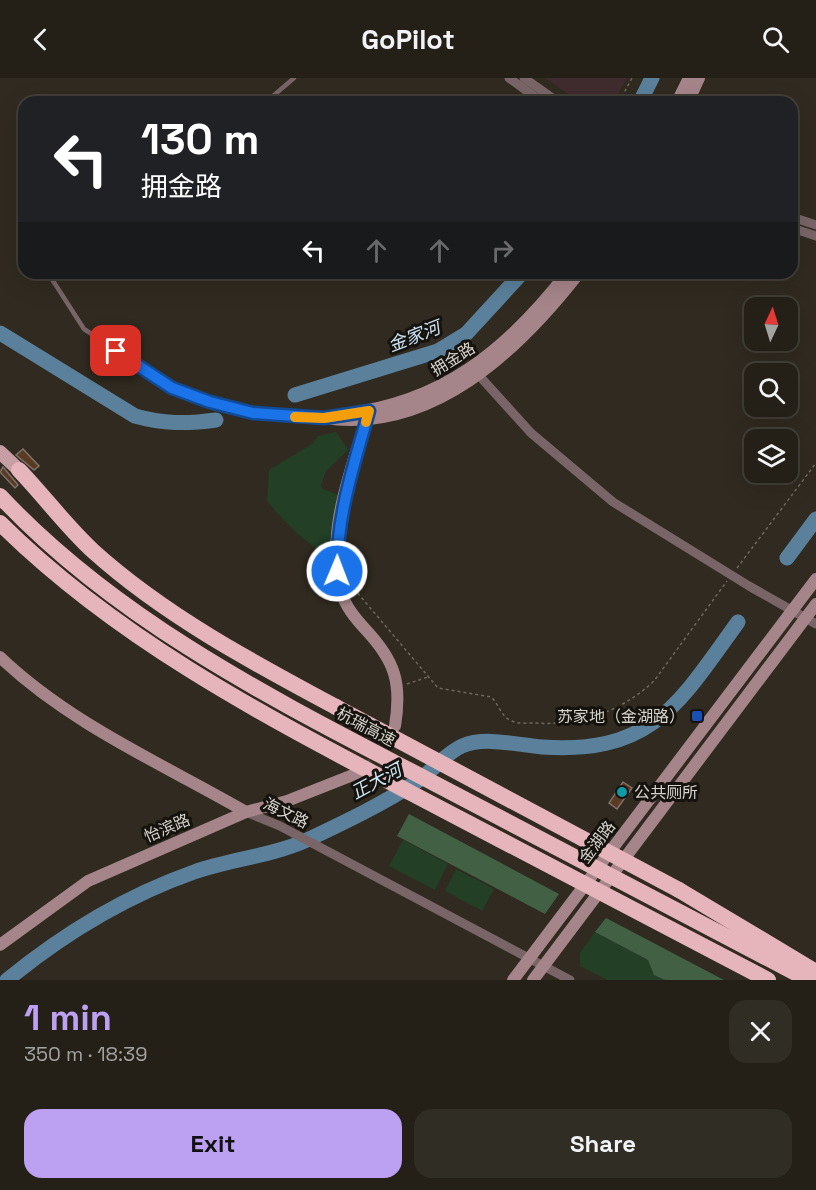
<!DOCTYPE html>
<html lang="en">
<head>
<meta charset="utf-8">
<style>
  :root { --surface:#242018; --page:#302d25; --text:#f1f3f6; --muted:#a3a3a2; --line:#413e37; --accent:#bca0f2 }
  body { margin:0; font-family:"Space Grotesk","Noto Sans SC",sans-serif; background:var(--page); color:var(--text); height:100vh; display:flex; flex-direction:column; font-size:22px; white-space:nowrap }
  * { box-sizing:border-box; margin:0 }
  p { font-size:20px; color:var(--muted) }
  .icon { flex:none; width:33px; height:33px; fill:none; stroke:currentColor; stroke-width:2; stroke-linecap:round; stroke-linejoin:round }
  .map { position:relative; height:902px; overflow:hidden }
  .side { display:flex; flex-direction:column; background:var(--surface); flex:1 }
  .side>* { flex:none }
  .guide { position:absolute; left:18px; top:18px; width:780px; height:183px; border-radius:18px; box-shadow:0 6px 24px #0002,0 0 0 2px var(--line); background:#202124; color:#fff; overflow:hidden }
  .needle { width:39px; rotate:4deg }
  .controls { position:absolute; left:744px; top:219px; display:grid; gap:12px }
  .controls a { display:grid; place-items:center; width:54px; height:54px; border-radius:12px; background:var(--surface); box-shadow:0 6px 24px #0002,0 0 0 2px var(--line); font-size:30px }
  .pin { position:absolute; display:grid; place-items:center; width:51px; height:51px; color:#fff; margin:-26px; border-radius:12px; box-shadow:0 3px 9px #0006 }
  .me { position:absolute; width:66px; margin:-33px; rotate:1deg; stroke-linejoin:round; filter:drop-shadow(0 0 4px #0008) }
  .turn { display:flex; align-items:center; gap:21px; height:126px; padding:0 24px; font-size:27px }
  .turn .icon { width:78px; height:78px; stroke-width:2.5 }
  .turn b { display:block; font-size:42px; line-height:51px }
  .lanes { display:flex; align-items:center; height:57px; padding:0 24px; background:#0003; justify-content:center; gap:30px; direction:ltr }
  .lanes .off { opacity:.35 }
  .round { display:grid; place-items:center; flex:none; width:63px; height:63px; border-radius:18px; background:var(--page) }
  .head { display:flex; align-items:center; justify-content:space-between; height:102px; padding:0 24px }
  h1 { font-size:36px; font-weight:600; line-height:45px; color:var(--accent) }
  .action { display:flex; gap:12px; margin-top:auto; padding:12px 24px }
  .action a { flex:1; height:69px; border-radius:18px; background:var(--accent); color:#111; font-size:24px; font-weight:600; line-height:69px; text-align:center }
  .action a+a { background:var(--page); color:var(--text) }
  header { display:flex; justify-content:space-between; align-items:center; height:78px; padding:0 24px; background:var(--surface); font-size:27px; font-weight:600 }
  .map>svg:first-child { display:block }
  .commercial { fill:#402c2e }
  .green { fill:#233f26 }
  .forest { fill:#416044 }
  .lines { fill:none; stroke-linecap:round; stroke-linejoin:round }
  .river { stroke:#5a809b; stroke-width:15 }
  .building { fill:#5b3a24; stroke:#7e726a; stroke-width:1.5 }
  .secondary-tunnel { stroke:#49433a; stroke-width:12; stroke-dasharray:12 6; stroke-linecap:butt }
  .path { stroke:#6d685f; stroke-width:1.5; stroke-dasharray:3 3; stroke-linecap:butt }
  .lane { stroke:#796567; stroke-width:4.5 }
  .street { stroke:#796567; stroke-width:9 }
  .secondary { stroke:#a58589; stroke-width:12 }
  .primary { stroke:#c79ea3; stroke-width:14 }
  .highway { stroke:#e6b4bb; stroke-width:16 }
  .highway-bridge { stroke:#e6b4bb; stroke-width:16 }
  .route-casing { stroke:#114b97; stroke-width:15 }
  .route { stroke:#1a73e8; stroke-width:10 }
  .slow { stroke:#f59e0b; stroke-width:10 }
  .transit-dot { fill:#1a4fb4; stroke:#16130e; stroke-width:2 }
  .culture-dot { fill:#0f9aa8; stroke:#16130e; stroke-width:2 }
  .labels { text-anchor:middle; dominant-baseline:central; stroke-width:6; stroke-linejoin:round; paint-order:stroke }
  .street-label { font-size:16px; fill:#d6d3cc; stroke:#16130e }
  .poi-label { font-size:16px; fill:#d6d3cc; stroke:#16130e; text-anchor:end }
  .water-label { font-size:18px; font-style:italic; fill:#cce4f6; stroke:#16130e }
</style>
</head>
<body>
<header><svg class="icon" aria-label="back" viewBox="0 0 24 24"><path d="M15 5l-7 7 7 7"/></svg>GoPilot<svg class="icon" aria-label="search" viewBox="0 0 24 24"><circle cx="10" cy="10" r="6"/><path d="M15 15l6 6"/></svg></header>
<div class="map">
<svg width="816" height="902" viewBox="0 0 816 902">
  <rect width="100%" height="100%" fill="#302a20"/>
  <path class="commercial" d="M545,0H627L613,24H579Z"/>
  <g class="green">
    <path d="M336,354L348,372L326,393L321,407L323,411L339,417L332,480C305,465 287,447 267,423L269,392L312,366L318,358Z"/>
    <path d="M403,762L448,786L435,812L389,788Z"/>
    <path d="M456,791L494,811L482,833L445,813Z"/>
    <path d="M595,854L648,882L654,896L665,902H607L580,888V875Z"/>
  </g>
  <g class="forest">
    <path d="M409,736L559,816L545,836L397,758Z"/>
    <path d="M606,840L724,902H665L654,897L648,882L595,854Z"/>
  </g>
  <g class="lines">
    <g class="river">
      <path d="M640,24L652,0"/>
      <path d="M0,255L135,338C163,346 187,346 216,342"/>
      <path d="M295,317L438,273L466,256L522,195"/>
      <path d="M787,480L816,441"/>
      <path d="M7,902C62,857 126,818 194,794C231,781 272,778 307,762C343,745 387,724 419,702C433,692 446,675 462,668C485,658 518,667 542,669C653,677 680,624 738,544"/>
    </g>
  </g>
  <g class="building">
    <path d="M23,371L39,388L34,392L16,377Z"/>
    <path d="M3,389L18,407L15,410L0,394Z"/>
    <path d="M623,704L632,710L617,731L609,725Z"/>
  </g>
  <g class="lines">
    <path class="secondary-tunnel" d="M363,693L379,680L393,651"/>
    <g class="path">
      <path d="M619,24L632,0"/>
      <path d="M737,490L816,385"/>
      <path d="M350,506L438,610L491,619C499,626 501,639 512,643C518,646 527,645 535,645C579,648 621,634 654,603L727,503"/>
      <path d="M407,606L428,599"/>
    </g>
    <g class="lane">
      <path d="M266,24L294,0"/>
      <path d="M24,63L21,137L24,154"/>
      <path d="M48,195L84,251L173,310L210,324L253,335L322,340"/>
    </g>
    <g class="street">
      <path d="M509,0L542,24"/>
      <path d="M524,0L558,24"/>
      <path d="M792,139L816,147"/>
      <path d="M792,150L816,158"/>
      <path d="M474,292L531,355L613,424L749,508L816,546"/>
      <path d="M246,734L280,748L570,902"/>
    </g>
    <g class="secondary">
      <path d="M677,24L689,0"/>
      <path d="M688,24L699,0"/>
      <path d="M369,333C352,389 325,454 341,513C345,528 355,540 366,552C395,583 402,605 395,648"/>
      <path d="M343,336C442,325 507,272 567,195"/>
      <path d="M324,340C432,356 518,273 579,195"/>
      <path d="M0,579C70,646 163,686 246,734"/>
      <path d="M0,867L88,803L246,734L287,723L363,693"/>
      <path d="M513,902L816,501"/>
      <path d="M533,902L816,526"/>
    </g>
    <path class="primary" d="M0,374L19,392"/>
    <g class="highway">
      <path d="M19,392C44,418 66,448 93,473C164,537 252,584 336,629"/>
      <path d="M679,812L816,894"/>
    </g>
    <g class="highway-bridge">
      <path d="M0,418C118,544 275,622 426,701C554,768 681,835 809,902"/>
      <path d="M0,445C118,562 265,638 411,715C530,777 649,840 768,902"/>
      <path d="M336,629L679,812"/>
    </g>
  </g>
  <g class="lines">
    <defs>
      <path id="route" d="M116,273L172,310L210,324L253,335L324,340L369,333C354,387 337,436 337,493"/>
    </defs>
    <use href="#route" class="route-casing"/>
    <use href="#route" class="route"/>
    <path class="slow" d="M295,339L324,340L369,333L366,344"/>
  </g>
  <rect class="transit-dot" x="691" y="632" width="12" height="12" rx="3"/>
  <circle class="culture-dot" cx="622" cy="714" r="6"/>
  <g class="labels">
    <g class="street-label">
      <text transform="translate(453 281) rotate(-32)">拥金路</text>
      <text transform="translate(366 649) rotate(28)">杭瑞高速</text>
      <text transform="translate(286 735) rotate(26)">海文路</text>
      <text transform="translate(167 750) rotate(-23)">怡滨路</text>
      <text transform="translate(597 764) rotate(-53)">金湖路</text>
    </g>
    <g class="poi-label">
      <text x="685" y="638">苏家地（金湖路）</text>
      <text x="634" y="714" text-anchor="start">公共厕所</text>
    </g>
    <g class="water-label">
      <text transform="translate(414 258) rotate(-21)">金家河</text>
      <text transform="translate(376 703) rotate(-28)">正大河</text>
    </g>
  </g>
</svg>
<div class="controls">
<a><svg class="needle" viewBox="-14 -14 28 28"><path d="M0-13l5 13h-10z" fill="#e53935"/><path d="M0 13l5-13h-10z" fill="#a3a3a2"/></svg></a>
<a><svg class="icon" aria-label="search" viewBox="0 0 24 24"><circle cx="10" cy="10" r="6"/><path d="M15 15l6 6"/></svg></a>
<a><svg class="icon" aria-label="layers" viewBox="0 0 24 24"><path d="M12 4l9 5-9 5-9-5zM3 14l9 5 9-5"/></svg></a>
</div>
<div class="pin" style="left:116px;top:273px;background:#d93025"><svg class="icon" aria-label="arrive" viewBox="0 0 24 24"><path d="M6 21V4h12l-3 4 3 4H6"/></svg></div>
<svg class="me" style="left:337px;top:493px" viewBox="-20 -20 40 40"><circle r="17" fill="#1a73e8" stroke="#fff" stroke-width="3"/><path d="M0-11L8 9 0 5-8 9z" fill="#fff"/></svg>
<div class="guide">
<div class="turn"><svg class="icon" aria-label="left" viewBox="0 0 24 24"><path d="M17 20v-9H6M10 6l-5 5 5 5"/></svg><div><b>130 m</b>拥金路</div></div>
<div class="lanes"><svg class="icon" aria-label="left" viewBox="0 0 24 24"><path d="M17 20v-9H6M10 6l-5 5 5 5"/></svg><svg class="icon off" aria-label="ahead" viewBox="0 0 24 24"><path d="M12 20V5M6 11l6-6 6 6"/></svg><svg class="icon off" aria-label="ahead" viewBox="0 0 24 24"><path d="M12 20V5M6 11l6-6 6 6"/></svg><svg class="icon off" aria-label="right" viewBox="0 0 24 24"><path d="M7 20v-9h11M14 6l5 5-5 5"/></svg></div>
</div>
</div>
<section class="side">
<div class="head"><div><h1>1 min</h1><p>350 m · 18:39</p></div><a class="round"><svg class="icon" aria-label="close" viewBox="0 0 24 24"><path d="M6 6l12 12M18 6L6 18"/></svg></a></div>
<div class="action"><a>Exit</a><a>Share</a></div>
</section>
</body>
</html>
